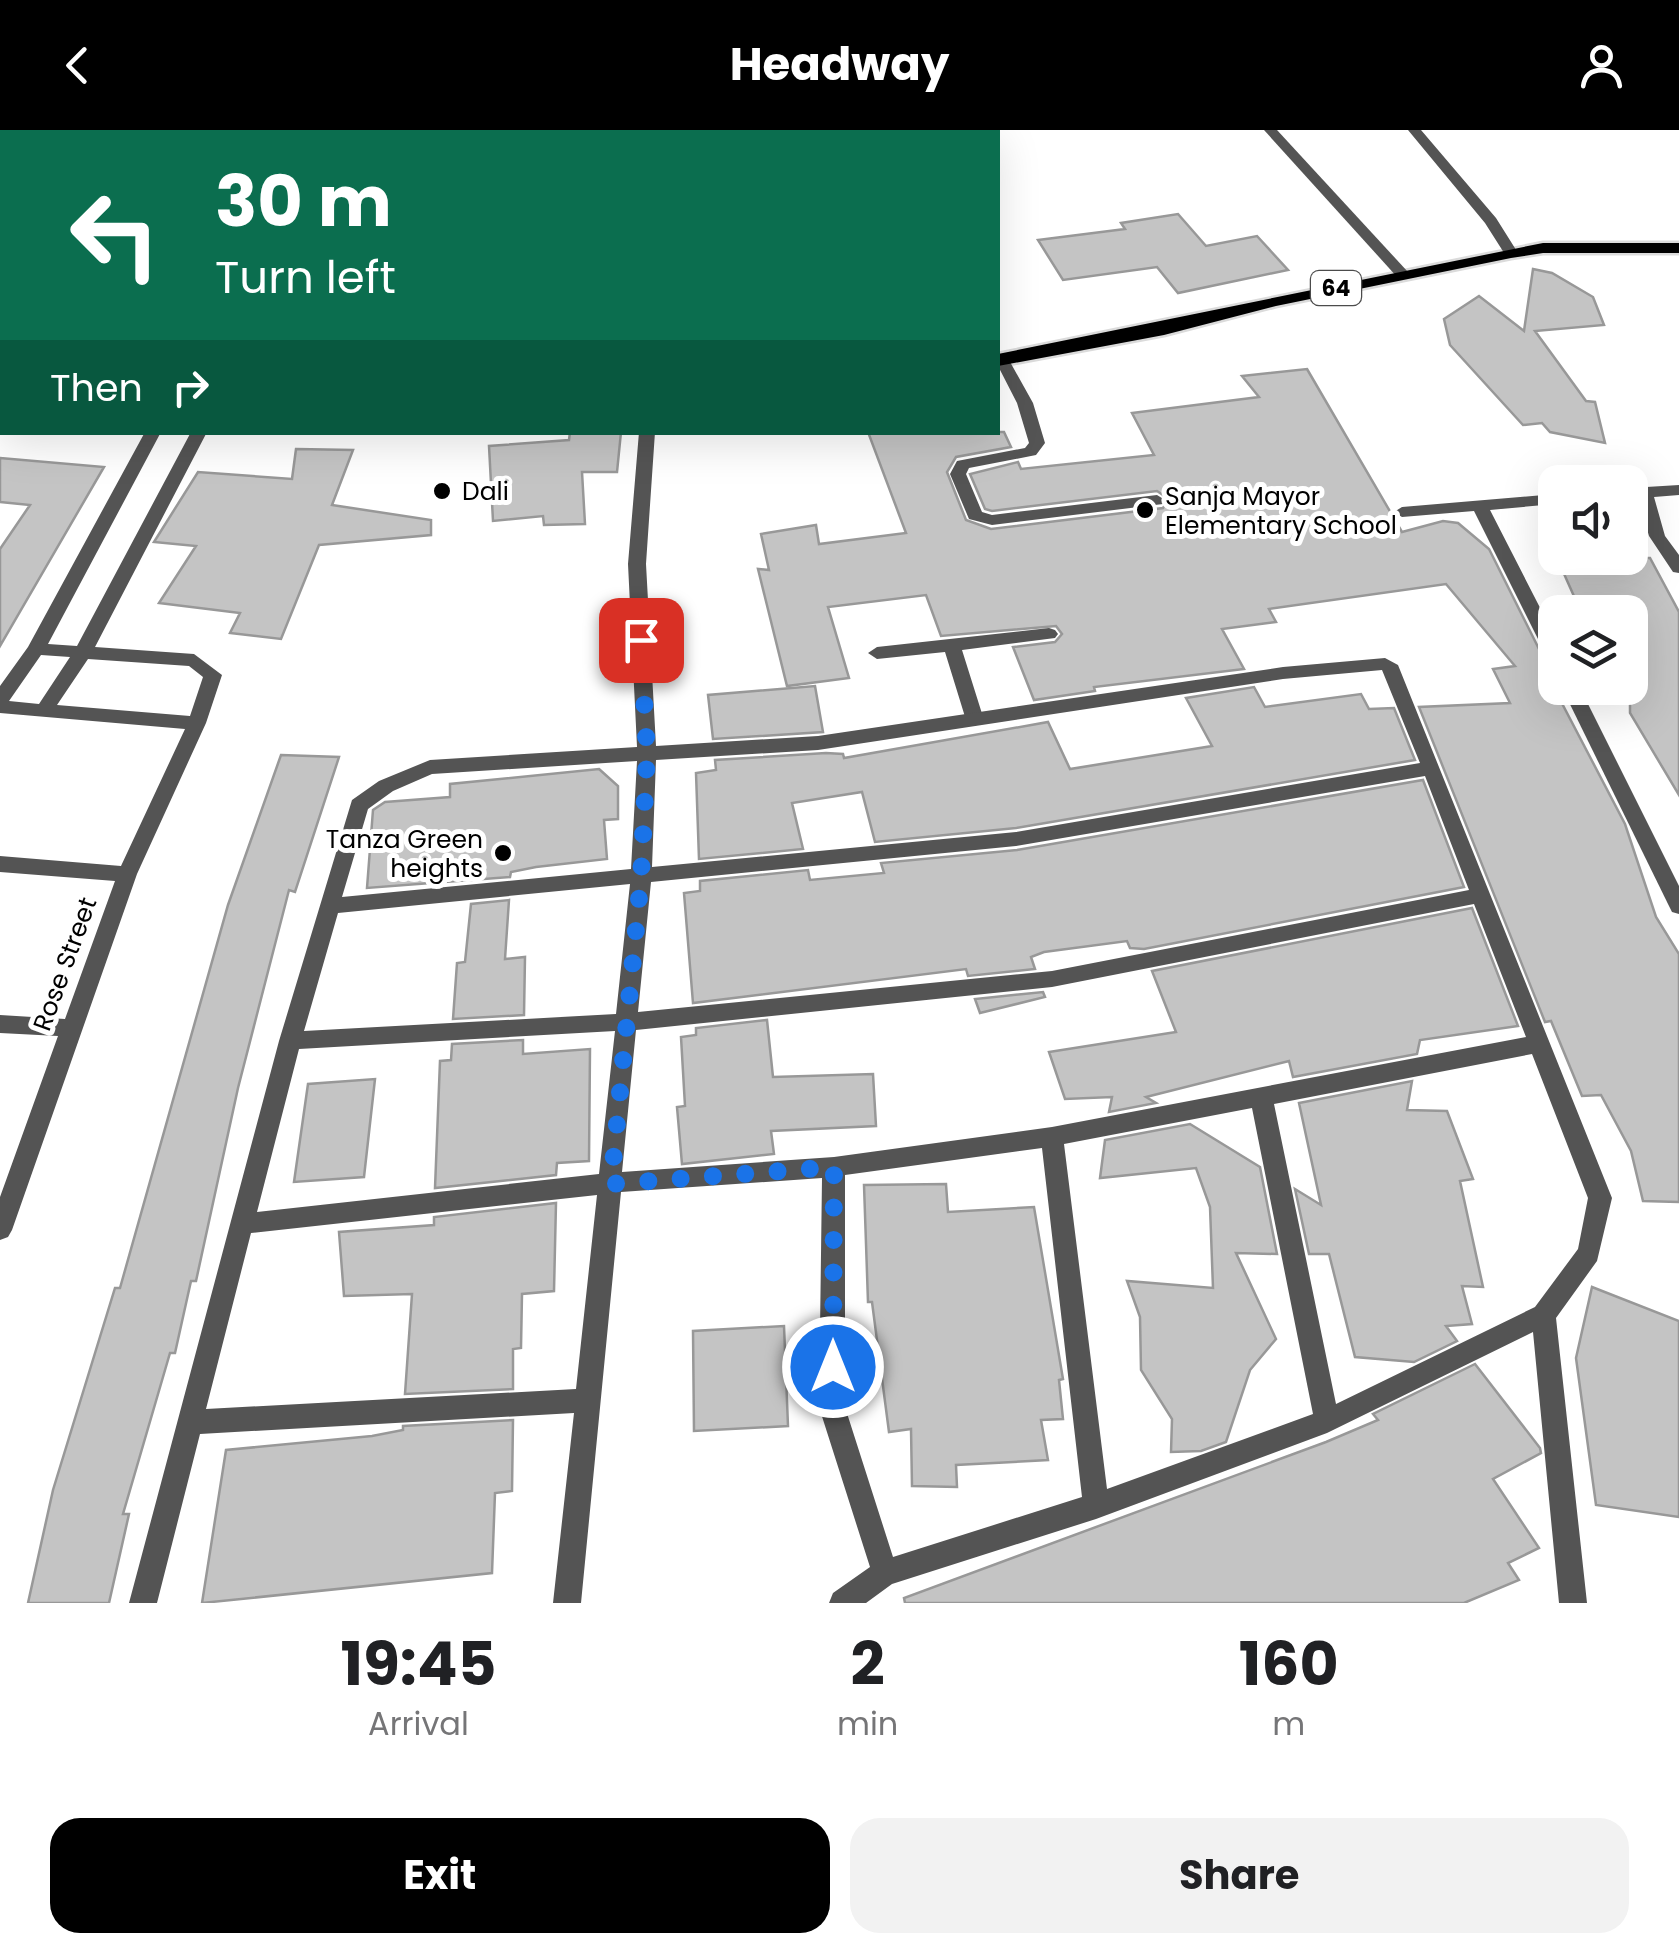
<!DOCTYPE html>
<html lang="en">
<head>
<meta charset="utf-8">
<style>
  :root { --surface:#fff; --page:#f2f2f2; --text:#202124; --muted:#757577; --accent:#000 }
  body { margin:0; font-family:Poppins,sans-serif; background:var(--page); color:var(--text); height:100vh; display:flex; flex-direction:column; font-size:38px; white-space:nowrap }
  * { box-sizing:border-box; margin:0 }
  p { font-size:32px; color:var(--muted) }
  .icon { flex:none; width:55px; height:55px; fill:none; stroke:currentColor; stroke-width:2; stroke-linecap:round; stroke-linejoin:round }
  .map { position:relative; height:1473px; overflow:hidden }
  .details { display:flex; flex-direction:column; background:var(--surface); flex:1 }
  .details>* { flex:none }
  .hud { position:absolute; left:0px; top:0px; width:1000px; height:305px; box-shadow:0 10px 40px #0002; background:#0b6e4f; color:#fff; overflow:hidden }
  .tools { position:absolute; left:1538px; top:335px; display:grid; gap:20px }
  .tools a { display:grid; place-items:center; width:110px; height:110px; border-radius:20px; background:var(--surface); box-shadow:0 10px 40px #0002; font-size:50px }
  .pin { position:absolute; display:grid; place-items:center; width:85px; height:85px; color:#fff; margin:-42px; border-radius:20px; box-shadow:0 5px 15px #0006 }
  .me { position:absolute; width:110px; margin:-55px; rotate:0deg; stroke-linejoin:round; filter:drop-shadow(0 0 8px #0008) }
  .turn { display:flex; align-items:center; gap:35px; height:210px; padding:0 50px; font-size:45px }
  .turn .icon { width:130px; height:130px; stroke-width:2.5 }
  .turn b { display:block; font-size:70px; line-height:85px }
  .then { display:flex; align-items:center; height:95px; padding:0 50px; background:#0003; gap:20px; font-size:38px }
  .eta { display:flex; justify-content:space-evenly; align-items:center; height:170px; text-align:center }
  .eta b { font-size:60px; font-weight:700; line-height:70px }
  .primary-button { display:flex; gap:20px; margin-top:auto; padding:20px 50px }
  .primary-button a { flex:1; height:115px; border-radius:30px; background:var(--accent); color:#fff; font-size:40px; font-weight:700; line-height:115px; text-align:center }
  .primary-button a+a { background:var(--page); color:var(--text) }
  header { display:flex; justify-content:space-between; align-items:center; height:130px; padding:0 50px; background:var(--accent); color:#fff; font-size:45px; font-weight:700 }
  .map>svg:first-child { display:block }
  .building { fill:#c4c4c4; stroke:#989898; stroke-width:2.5 }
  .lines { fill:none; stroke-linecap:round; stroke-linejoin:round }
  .primary-casing { stroke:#dbdbdb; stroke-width:5 }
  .lane { fill:#545454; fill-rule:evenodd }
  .street { fill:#545454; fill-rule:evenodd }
  .primary { fill:#000; fill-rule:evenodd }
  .route { stroke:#1a73e8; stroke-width:18; stroke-dasharray:0 32.4 }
  .poi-dot { fill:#000; stroke:#fff; stroke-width:4 }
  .labels { text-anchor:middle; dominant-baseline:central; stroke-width:10; stroke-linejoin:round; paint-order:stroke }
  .shield { fill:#fff; stroke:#4c4c4c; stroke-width:2.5 }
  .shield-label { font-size:22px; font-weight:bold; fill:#000 }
  .poi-label { font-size:25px; fill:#000; stroke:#fff; text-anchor:start }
  .street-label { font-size:25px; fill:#000; stroke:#fff }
</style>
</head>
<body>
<header><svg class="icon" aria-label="back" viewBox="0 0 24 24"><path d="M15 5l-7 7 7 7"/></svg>Headway<svg class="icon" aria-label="person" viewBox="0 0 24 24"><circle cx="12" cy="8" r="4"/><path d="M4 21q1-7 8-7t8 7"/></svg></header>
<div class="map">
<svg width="1679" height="1473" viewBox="0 0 1679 1473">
  <rect width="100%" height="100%" fill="#fff"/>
  <g class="building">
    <path d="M1178,84L1206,116L1257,106L1288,140L1178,163L1157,137L1063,150L1038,110L1125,99L1121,93Z"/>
    <path d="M1533,139L1552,143L1593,167L1604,195L1535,201L1586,271L1595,272L1605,313L1550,302L1542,293L1523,295L1450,215L1444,189L1479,166L1524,201Z"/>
    <path d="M1307,239L1402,402L1443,391L1458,393L1489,419L1543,527L1555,535V560L1625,694L1656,787L1679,824V1072L1643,1071L1631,1021L1601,965L1582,966L1551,891L1545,892L1419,577L1510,573L1493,539L1515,536L1446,454L1269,479L1276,492L1222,499L1244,539L1094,557L1095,561L1034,570L1013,517L1055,512L1062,504L1056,496L941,506L926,465L828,477L849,548L787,556L758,439L769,440L761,404L816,395L819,414L906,403L868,302H1004L1011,317L956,327L947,342L966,390L991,399L1163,378L1169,369L1157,361L992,381L985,379L970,344L1018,332L1021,339L1154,325L1132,283L1259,267L1242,246Z"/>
    <path d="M570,302H621L617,342H582L585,394L544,395L543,386L493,391L489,316L569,310Z"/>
    <path d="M296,319L353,320L332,375L431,390V405L319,415L281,509L230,503L240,483L159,473L196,416L154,412L198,342L292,349Z"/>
    <path d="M0,328L104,337L0,516V419L30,375L0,372Z"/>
    <path d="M1557,428H1650L1679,482V665L1630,583V482H1581Z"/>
    <path d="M815,556L823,602L713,609L708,565Z"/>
    <path d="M1254,557L1265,577L1361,564L1369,579L1394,578L1415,630L1016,698L875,712L862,662L792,673L803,719L699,729L696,643L716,640L715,630L826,623L843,624L844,628L1048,592L1070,639L1212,616L1186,568Z"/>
    <path d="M281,625L339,627L295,762L289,760L238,958L196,1151H191L175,1223H170L123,1384H129L109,1473H28L53,1360L115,1158H120L228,775Z"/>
    <path d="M599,639L618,656V689L604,690L607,729L536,737L511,742L510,747L367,758L373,680L385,672L450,667V654Z"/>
    <path d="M1423,650L1464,757L1144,819L1130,818L1127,811L1044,822L1031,827L1035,839L968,846L966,839L693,873L684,763L700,761V751L808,740L810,750L884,743L881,733L1017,720Z"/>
    <path d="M509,770L505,829L525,827L524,885L453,889L457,833L465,832L471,774Z"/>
    <path d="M1472,778L1518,896L1420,910L1417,924L1293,947L1289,931L1146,967L1156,973L1109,982L1112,967L1065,969L1049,922L1176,902L1152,841Z"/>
    <path d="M1043,862L1045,867L980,883L975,869Z"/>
    <path d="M767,890L773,947L873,944L876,996L771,1001L774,1024L682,1034L677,977L685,976L681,907L696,905V898Z"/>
    <path d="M523,910V924L590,919L589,1031L557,1033L556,1045L435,1058L440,931L451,930L452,914Z"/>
    <path d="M375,949L364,1047L294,1052L308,954Z"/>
    <path d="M1412,951L1407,980L1447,981L1473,1049L1460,1051L1483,1157L1462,1156L1472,1194L1446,1196L1457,1211L1414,1232L1355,1227L1329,1124H1309L1295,1059L1321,1075L1299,973Z"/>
    <path d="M1190,994L1260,1037L1277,1124L1236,1123L1276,1209L1250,1240L1226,1312L1201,1321L1171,1322L1172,1289L1141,1240L1140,1187L1127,1151L1213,1158L1210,1077L1196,1038L1100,1048L1105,1010Z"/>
    <path d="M946,1054L948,1082L1034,1077L1063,1249L1059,1250L1063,1289L1041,1290L1048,1330L956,1335L957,1357L912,1356L911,1299L889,1302L872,1172H868L864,1055Z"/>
    <path d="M556,1073L554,1161L522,1164L521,1218L513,1219V1259L405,1264L412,1164L344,1166L339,1102L434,1095V1087Z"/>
    <path d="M1592,1157L1679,1191V1387L1596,1375L1576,1228Z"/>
    <path d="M784,1196L788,1296L694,1301L693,1201Z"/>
    <path d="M1475,1234L1540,1318L1541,1323L1493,1349L1539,1418L1508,1433L1519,1450L1464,1473H905L904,1468L1326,1312L1378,1290L1373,1284Z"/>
    <path d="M513,1290L512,1361L495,1363L492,1443L202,1473L226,1320L372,1306L403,1300V1296Z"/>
  </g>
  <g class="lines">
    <defs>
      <g id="primary">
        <path d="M1543,113H1679V123H1543L1511,128L1276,176L1164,205L998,236V224Z"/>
        <rect x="0" y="277" width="2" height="12"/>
      </g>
    </defs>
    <use href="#primary" class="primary-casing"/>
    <g class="lane">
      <path d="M998,227L1009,230L1033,273L1045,313L1036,325L969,338L966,344L982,382L992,385L1157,365L1165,370L1163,374L992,395L969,389L950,344L957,331L1025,318L1029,313L1017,273L998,236Z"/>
      <path d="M1049,498L1055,500L1058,504L1055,508L962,520L984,590L975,596L966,590L945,522L877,529L868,523L877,517Z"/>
    </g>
    <g class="street">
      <path d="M112,0H172L173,2H113Z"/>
      <rect x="385" y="0" width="12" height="2"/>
      <path d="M1264,0H1277L1408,142V148H1398Z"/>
      <path d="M1408,0H1421L1496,88L1518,123L1516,126H1506L1485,93Z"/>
      <rect x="0" y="70" width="2" height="8"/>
      <path d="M145,302H161L48,514L77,516L191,302H207L95,517L194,524L222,545L206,593L137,744L12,1100L8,1107L0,1110V1067L58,906L0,903V885L65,889L115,751L0,742V726L121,736L185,599L0,583V556L28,517ZM41,525L70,527L39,574L9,571ZM88,529L189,536L203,547L190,586L57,575Z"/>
      <path d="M639,302H655L646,434L656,616L818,606L1283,537L1385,528L1398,535L1612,1068L1597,1131L1556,1188L1587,1473H1559L1533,1202L1327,1303L1096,1389L892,1454L866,1473H829L833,1463L870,1437L819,1277L822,1048L621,1062L581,1473H553L574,1283L200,1304L157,1473H129L279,911L352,670L379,651L430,630L637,617L628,434ZM1382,540L1420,633L1016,702L652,737L656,630L818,620L1283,549ZM637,631L631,739L342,767L368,679L393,661L432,644ZM1425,646L1469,760L1052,841L638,882L651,752L1016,716ZM630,754L616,884L304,901L338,783ZM1474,774L1526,907L1052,997L834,1027L622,1042L636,900L1052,857ZM615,901L599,1044L257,1082L299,919ZM1532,924L1588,1068L1578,1119L1535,1177L1336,1274L1274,974ZM1252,978L1313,1284L1107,1359L1064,1014ZM1042,1018L1082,1367L893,1427L845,1277V1045ZM597,1065L576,1259L206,1279L251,1103Z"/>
      <path d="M1679,355V365L1654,367L1665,406L1679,425V443L1673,442L1649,406L1638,368H1630V358Z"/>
      <path d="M1555,364V374L1490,380L1555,507V531L1546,525L1474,381L1402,387L1394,382L1402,377Z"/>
      <path d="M1562,558H1580L1679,756V784L1672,782L1669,776Z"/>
    </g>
    <use href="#primary" class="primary"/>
  </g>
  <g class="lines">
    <path class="route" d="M641,510L647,624L641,748L611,1054L834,1037L833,1237"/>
  </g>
  <g class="poi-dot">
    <circle cx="442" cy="361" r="10"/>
    <circle cx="1145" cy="380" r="10"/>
    <circle cx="503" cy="723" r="10"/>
  </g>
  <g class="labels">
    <rect class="shield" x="1311" y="141" width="50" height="34" rx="8"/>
    <g class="shield-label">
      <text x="1336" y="158">64</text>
    </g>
    <g class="poi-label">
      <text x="462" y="361">Dali</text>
      <text x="1165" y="366">Sanja Mayor<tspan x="1165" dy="29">Elementary School</tspan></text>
      <text x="483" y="709" text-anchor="end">Tanza Green<tspan x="483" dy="29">heights</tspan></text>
    </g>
    <g class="street-label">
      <text transform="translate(65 834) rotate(-70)">Rose Street</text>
    </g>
  </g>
</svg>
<div class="tools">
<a><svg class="icon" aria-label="sound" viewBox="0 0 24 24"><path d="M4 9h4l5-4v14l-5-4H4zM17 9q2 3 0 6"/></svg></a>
<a><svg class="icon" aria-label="layers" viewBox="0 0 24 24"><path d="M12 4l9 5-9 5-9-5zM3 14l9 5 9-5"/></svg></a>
</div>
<div class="pin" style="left:641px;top:510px;background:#d93025"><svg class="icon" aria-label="arrive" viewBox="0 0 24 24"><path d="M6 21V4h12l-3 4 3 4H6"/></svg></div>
<svg class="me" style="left:833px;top:1237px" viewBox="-20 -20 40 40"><circle r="17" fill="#1a73e8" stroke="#fff" stroke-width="3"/><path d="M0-11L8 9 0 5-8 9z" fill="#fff"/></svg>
<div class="hud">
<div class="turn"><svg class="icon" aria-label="left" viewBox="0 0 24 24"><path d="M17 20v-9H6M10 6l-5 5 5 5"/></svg><div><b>30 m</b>Turn left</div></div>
<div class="then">Then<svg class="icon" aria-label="right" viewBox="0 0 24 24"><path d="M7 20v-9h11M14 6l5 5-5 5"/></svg></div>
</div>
</div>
<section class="details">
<div class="eta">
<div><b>19:45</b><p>Arrival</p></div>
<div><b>2</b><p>min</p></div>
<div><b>160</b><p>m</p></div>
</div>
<div class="primary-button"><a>Exit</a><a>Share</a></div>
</section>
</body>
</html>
